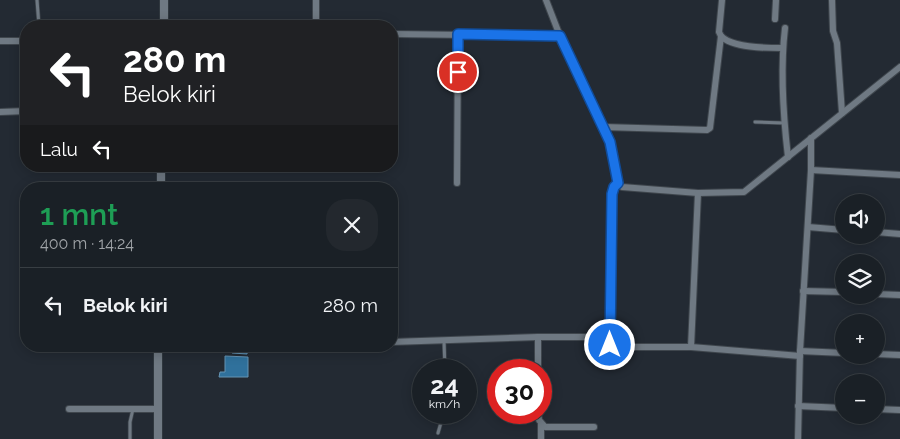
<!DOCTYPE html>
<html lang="id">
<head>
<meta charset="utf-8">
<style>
  :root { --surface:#1a2026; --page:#23282e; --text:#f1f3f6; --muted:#9fa3a7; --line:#383e43 }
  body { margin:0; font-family:Raleway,sans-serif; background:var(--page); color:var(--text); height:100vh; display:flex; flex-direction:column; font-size:19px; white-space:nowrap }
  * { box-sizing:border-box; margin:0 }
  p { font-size:16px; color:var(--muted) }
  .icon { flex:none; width:28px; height:28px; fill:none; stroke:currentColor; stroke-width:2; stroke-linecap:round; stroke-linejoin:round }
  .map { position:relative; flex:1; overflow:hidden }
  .panel { position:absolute; left:20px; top:182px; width:378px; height:170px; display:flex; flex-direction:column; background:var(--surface); border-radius:20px; box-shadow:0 2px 12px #0003,0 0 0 1px var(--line) }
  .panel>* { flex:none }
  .top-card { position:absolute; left:20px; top:20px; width:378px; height:152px; border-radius:20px; box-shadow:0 2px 12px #0003,0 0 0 1px var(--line); background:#202124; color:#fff; overflow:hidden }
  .buttons { position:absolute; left:835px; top:194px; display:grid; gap:10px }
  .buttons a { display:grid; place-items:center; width:50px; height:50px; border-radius:50%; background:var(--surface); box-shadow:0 2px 12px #0003,0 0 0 1px var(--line); font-size:25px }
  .speed { position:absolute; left:412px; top:359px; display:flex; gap:10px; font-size:25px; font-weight:700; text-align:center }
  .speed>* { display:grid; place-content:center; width:65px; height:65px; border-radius:50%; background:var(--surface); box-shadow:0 2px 12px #0003,0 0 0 1px var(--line); line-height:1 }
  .speed small { font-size:12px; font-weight:400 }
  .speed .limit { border:8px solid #d22; background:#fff; color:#111 }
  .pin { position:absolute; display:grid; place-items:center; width:42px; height:42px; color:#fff; margin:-21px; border:2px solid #fff; border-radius:50%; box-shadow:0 1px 5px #0007 }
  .me { position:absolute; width:55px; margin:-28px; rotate:0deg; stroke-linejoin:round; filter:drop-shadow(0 0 4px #0008) }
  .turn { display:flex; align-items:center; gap:18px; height:105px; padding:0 20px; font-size:22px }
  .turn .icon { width:65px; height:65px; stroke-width:2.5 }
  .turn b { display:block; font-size:35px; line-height:42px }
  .then { display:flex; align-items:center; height:48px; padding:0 20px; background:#0003; gap:10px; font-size:19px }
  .round { display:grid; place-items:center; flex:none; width:52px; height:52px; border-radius:20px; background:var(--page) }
  .overview { display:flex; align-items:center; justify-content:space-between; height:85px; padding:0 20px }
  h1 { font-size:30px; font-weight:600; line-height:38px; color:#1e9e55 }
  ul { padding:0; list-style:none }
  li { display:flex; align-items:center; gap:15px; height:75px; padding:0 20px; border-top:1px solid var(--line) }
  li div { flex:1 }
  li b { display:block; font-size:19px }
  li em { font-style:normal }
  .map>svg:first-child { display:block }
  .water { fill:#30719c; stroke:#6594b4 }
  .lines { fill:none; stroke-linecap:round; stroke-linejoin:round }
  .service-casing { stroke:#3f464d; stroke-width:4.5 }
  .minor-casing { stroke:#3f464d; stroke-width:8 }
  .tertiary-casing { stroke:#3f464d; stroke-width:9 }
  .service { stroke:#6f7983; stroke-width:3 }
  .minor { stroke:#6f7983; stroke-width:6 }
  .tertiary { stroke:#6f7983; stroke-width:8 }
  .route-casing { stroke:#114b97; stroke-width:12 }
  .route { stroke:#1a73e8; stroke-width:9 }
</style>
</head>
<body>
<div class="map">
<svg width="900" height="439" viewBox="0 0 900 439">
  <rect width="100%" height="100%" fill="#232a33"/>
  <g class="water">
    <path d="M232,346H248L247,354L232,353Z"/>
    <path d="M225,356L248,357V377H219L220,372H225Z"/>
  </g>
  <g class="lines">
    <defs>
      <g id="service">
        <path d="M37,0L39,26"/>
        <path d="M755,122L784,123"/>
        <path d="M444,341L445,370"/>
        <path d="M438,433L444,412"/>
        <path d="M130,439V422L133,409"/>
      </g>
      <g id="minor">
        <path d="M316,0V26"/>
        <path d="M546,0L560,36L610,142L619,183L622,187L698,193L744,192L900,67"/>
        <path d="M832,0L833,31L837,43L842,113"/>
        <path d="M775,19L776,0"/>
        <path d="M785,28C780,70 783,114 788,157"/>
        <path d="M391,34L560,36"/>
        <path d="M721,36C732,48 767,48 782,48"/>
        <path d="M0,41H26"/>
        <path d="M0,112L26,111"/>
        <path d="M603,127L707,130L710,128L721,36L719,32L722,0"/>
        <path d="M811,170L900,175"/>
        <path d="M457,183L458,35"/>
        <path d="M619,183L614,187L612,194L610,345L615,347H691L800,356"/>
        <path d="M808,227L844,230"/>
        <path d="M876,232L900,234"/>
        <path d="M803,291L844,292"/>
        <path d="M876,294L900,295"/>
        <path d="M391,326L393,294"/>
        <path d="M538,337V370"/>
        <path d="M391,342L538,337H610"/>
        <path d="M691,347L698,193"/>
        <path d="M800,351L844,353"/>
        <path d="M876,354L900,355"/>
        <path d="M798,406L844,408"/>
        <path d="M69,409H157"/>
        <path d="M876,409L900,410"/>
        <path d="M538,412L539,420L545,427H594"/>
        <path d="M541,439V424"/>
        <path d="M798,439L800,351L811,170V138"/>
      </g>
      <g id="tertiary">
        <path d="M164,26V0"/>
        <path d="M161,189V166"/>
        <path d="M158,439V346"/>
      </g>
    </defs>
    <use href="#service" class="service-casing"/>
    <use href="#minor" class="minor-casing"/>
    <use href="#tertiary" class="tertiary-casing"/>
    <use href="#service" class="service"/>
    <use href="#minor" class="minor"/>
    <use href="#tertiary" class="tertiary"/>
  </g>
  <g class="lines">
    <defs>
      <path id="route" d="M458,72V34L560,36L610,142L618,183L614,187L612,194L610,345"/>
    </defs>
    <use href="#route" class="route-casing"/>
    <use href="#route" class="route"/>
  </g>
</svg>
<div class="buttons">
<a><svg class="icon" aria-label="sound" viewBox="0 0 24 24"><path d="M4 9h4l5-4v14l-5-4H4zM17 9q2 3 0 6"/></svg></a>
<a><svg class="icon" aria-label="layers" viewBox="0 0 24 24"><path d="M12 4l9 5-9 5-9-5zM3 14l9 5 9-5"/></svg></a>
<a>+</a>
<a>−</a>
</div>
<div class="speed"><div>24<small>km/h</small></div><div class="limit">30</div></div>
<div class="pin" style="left:458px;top:72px;background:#d93025"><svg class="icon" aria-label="arrive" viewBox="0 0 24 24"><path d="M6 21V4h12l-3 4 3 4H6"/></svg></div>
<svg class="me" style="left:610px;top:345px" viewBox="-20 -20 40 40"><circle r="17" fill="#1a73e8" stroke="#fff" stroke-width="3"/><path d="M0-11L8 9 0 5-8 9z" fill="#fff"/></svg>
<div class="top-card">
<div class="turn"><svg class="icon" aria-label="left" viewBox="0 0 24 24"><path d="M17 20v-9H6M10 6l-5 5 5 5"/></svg><div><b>280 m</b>Belok kiri</div></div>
<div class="then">Lalu<svg class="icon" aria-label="left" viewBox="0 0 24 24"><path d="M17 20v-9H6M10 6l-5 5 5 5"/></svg></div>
</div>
<section class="panel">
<div class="overview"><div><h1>1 mnt</h1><p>400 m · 14:24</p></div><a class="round"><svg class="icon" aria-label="close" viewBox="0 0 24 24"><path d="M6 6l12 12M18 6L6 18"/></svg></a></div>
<ul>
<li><svg class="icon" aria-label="left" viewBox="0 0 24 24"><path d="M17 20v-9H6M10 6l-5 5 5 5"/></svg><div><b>Belok kiri</b></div><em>280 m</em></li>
</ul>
</section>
</div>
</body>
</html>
